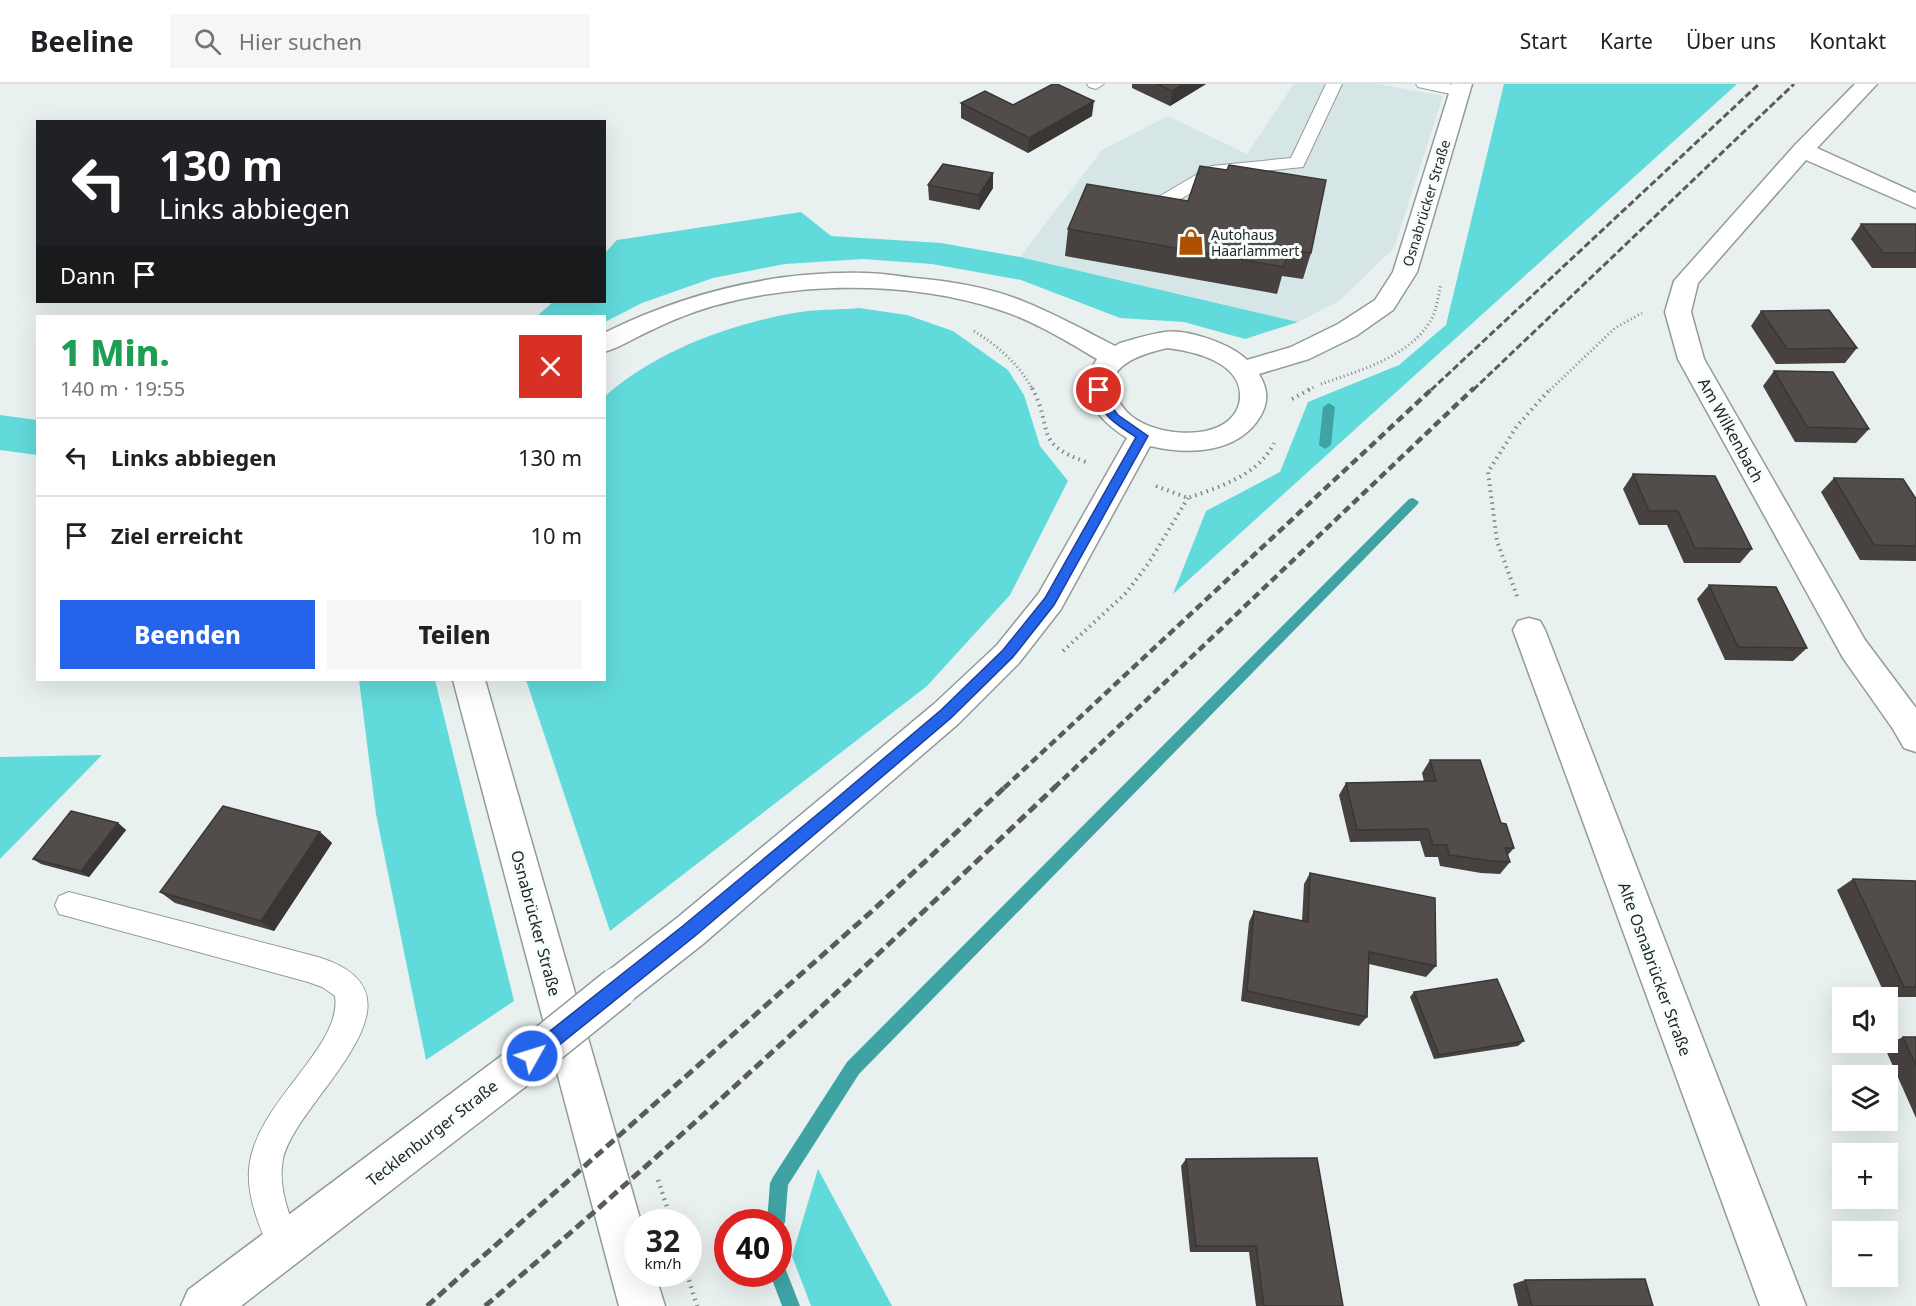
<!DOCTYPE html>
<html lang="de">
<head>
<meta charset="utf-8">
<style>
  :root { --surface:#fff; --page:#f6f6f6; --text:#202124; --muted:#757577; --line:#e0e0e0; --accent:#2563eb }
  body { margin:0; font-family:"Noto Sans",sans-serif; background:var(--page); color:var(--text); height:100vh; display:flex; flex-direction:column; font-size:22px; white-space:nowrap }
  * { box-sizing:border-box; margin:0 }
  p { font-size:20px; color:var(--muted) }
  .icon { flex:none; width:33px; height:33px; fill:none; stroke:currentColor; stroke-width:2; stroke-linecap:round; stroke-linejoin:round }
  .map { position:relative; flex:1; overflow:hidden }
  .panel { position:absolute; left:36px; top:231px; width:570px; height:366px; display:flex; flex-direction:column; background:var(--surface); border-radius:0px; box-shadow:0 6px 24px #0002 }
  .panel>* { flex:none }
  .hud { position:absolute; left:36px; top:36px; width:570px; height:183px; border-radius:0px; box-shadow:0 6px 24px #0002; background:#202124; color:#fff; overflow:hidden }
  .fabs { position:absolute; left:1832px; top:903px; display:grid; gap:12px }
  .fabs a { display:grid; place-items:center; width:66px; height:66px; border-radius:0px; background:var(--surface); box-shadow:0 6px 24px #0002; font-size:30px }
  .speed { position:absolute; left:624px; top:1125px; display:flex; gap:12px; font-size:30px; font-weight:700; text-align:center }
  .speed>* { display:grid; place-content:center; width:78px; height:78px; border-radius:50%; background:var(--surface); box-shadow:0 6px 24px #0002; line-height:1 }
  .speed small { font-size:15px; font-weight:400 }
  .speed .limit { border:9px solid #d22; background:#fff; color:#111 }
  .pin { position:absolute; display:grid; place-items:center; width:51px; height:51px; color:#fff; margin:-26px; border:3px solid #fff; border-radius:50%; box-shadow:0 2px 6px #0007 }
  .me { position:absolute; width:66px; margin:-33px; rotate:51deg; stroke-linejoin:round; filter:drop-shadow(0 0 4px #0008) }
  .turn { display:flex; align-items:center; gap:21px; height:126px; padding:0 24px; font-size:27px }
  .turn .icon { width:78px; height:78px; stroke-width:2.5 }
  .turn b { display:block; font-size:42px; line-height:51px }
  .then { display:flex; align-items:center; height:57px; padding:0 24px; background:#0003; gap:12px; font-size:22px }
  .round { display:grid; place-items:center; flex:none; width:63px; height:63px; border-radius:0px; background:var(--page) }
  .overview { display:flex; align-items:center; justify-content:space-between; height:102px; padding:0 24px }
  h1 { font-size:36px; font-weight:800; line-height:45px; color:#1e9e55 }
  .cta { display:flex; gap:12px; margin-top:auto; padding:12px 24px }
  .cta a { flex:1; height:69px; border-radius:0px; background:var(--accent); color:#fff; font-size:24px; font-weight:800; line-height:69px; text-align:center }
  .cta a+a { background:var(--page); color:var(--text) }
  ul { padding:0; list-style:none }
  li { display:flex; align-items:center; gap:18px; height:78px; padding:0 24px; border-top:2px solid var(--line) }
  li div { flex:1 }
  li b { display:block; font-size:22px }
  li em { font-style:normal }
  header { display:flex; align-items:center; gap:36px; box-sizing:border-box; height:84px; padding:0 30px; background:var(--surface); border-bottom:2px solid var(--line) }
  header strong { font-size:28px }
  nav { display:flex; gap:33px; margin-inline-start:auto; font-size:21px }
  .search { width:420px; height:54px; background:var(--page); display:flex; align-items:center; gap:15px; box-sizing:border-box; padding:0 21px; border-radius:0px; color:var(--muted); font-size:22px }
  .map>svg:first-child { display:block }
  .built { fill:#d6e6e6 }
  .green { fill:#61dadb }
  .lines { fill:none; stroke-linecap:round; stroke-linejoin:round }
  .stream { fill:#3fa3a4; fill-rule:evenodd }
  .lane-casing { stroke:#949a9a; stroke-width:2 }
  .street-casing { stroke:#949a9a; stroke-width:3 }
  .secondary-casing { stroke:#949a9a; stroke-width:3 }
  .path-far2 { stroke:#818585; stroke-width:3; stroke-dasharray:1 3; stroke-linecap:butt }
  .path-far1 { stroke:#818585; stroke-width:4; stroke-dasharray:1.5 4.5; stroke-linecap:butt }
  .path { stroke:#818585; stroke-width:4.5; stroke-dasharray:1.5 5; stroke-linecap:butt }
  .lane { fill:#fff; fill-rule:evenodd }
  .street { fill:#fff; fill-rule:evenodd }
  .secondary { fill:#fff; fill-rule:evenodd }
  .rail-far2 { stroke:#595c5c; stroke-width:3; stroke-dasharray:7 3; stroke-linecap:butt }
  .rail-far1 { stroke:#595c5c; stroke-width:4.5; stroke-dasharray:8 4.5; stroke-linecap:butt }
  .rail { stroke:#595c5c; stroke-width:5; stroke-dasharray:10 5; stroke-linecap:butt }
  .secondary-bridge-casing { stroke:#949a9a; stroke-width:43; stroke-linecap:butt }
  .secondary-bridge { stroke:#fff; stroke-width:40 }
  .wall { fill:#474240 }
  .shaded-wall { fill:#393634 }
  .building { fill:#524d4b; stroke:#393634; stroke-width:1.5 }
  .route { fill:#2563eb; stroke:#184099; stroke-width:1.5 }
  .labels { text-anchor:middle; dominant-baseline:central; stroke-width:6; stroke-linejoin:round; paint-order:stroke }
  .far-street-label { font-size:14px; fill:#252727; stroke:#f6fdfd }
  .far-poi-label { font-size:14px; fill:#252727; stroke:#f6fdfd; text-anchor:start }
  .street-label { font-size:16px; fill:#252727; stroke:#f6fdfd }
</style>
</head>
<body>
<header>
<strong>Beeline</strong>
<div class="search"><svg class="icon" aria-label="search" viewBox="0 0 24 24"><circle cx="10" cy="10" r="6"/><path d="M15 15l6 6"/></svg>Hier suchen</div>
<nav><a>Start</a><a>Karte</a><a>Über uns</a><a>Kontakt</a></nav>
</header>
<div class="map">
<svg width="1916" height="1222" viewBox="0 0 1916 1222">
  <rect width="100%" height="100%" fill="#e9f0f0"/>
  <path class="built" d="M1294,0H1378L1443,12L1394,164L1339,217L1298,238L1020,173L1102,66L1168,32L1247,70Z"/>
  <g class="green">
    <path d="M1504,0H1737L1173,510L1206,427L1280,388L1308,318L1399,281L1446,241Z"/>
    <path d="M801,128L831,152L941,159L1020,173L1298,238L1245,255L1184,238L1120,234L1021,196L932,180L863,175L785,180L713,194L642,219L605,238L604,232H537L553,218H604L605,169L617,156Z"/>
    <path d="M859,224L907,231L953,247L1008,286L1024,311L1040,362L1068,397L1010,511L927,602L610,847L526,596H604L605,312C657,267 727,241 794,229C815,225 838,226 859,224Z"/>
    <path d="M0,331L37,336V371L0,366Z"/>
    <path d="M359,596H435L514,917L426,976L376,730Z"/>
    <path d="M102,671L0,775V673Z"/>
    <path d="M818,1085L892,1222H811L792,1172Z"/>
  </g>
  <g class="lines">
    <g class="stream">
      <path d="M1329,319L1335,323L1331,361L1325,365L1319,361L1323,323Z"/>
      <path d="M1413,414L1419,418L1417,421L859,990L788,1101L785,1138L782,1144L778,1146V1138H767L770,1099L773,1093L847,978L1409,415Z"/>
      <path d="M778,1178L784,1181L800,1222H782L770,1190H778Z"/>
    </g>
    <defs>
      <g id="lane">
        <path d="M1087,0H1104L1096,5L1089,3Z"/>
        <path d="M1326,0H1342L1303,83L1221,91L1164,125L1158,126L1133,122L1130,118L1133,114L1139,113L1155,115L1211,82L1291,74Z"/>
        <path d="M1416,0H1449L1466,4L1468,7L1460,12L1418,3Z"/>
        <path d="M69,808L318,873C442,911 296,1015 283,1075C277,1105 291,1135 302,1163L297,1175L285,1180L273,1175C262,1148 247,1117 249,1086C253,1020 343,964 335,912L322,903L308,898L59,830L55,821L59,812Z"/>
      </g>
      <g id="street">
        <path d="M1855,0H1877L1817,64L1916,109V124L1806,76L1698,199L1691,228L1704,275L1865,556L1916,624V668L1904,664L1893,645L1843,574L1678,275L1665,228L1674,197L1795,61Z"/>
        <path d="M1529,534L1540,537L1545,546L1806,1222H1760L1513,546L1518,537Z"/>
      </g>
      <g id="secondary">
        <path d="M1452,0H1472L1417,188L1393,226L1356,252L1309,275L1259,290C1268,305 1269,318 1260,333C1237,370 1188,371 1150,362L1061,525L1019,579L958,640L703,860L632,916L618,922L604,916L599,903L604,890L677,834L934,620L997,561L1039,509L1127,354C1097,335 1075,309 1097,275C1066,257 1034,237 1000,226C912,197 802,197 713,222C693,228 672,236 654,245C637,252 622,263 604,268V249C685,209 773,187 864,189C880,189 897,192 914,194C949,197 987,203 1020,216C1053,229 1084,246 1115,262L1120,259C1134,255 1150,250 1165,248C1188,245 1231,260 1247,276L1291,263L1338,240L1375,216L1393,188ZM1167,264C1193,267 1242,278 1240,313C1240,322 1235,331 1228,337C1204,357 1146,350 1126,327C1092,287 1133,272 1167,264Z"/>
        <path d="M453,596H485L641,1138H638V1190H655L665,1222H619Z"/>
        <path d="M515,966L529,972L535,986L529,1000L241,1222H181L188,1206L501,972Z"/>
      </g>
    </defs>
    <use href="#lane" class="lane-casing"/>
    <use href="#street" class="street-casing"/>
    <use href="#secondary" class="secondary-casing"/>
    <g class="path-far2">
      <path d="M974,247C998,262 1019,280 1033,306"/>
      <path d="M1321,300C1358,287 1410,273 1431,236C1437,225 1438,212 1441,200"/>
      <path d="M1309,306L1314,303"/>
      <path d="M1550,306L1615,244L1642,229"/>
    </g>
    <g class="path-far1">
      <path d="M1032,304C1054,345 1032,359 1086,378"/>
      <path d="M1292,315L1312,304"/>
      <path d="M1156,402L1188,414C1219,403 1259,391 1274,359"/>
      <path d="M1517,512L1497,457L1488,388L1517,342L1551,304"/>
      <path d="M1063,567L1126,509L1148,480L1188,414"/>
    </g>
    <g class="path">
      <path d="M658,1096L672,1138"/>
      <path d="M687,1190L697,1222"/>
    </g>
    <use href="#lane" class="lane"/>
    <use href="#street" class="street"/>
    <use href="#secondary" class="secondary"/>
    <g class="rail-far2">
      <path d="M1431,306L1759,0"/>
      <path d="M1473,306L1794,0"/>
    </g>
    <g class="rail-far1">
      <path d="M1004,704L1433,304"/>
      <path d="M1054,704L1474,304"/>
    </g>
    <g class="rail">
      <path d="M427,1222L871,828L1006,702"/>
      <path d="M485,1222C681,1056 870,879 1056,702"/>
    </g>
    <defs>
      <path id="secondary-bridge" d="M515,986L618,903"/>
    </defs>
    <use href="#secondary-bridge" class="secondary-bridge-casing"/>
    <use href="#secondary-bridge" class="secondary-bridge"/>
  </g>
  <g class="wall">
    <path d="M1132,0H1206L1170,22L1132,4Z"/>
    <path d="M961,19L1013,21L1092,32L1028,69L961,34Z"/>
    <path d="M928,101L993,104L979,126L929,116Z"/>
    <path d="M1188,117L1311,169L1303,195L1282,192L1277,210L1065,172L1068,145Z"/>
    <path d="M1861,140H1916V184H1872L1851,155Z"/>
    <path d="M1761,227L1857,264L1845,279L1776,280L1751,242Z"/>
    <path d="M1774,287L1869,345L1856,359L1795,358L1763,302Z"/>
    <path d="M1633,390L1752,465L1740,479H1684L1667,441H1639L1623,405Z"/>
    <path d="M1834,394L1916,415V477L1860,476L1821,408Z"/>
    <path d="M1709,501L1807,564L1793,577L1725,576L1697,515Z"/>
    <path d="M1430,676L1501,739L1514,764L1508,771L1510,778L1500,790L1481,789L1440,782L1438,773H1425L1420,757L1350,758L1339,711L1346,699L1424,698L1422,689Z"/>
    <path d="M118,739L126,746L89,793L41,780L33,775Z"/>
    <path d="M320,748L332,759L274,847L175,819L160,808Z"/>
    <path d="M1310,789L1436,882L1426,893L1369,880L1367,933L1359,942L1241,917L1249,838L1254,827L1302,837L1304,800Z"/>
    <path d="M1853,795L1916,797V913H1886L1837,806Z"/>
    <path d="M1414,908L1524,957L1518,962L1434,975L1410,913Z"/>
    <path d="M1903,953H1916V1034L1884,962Z"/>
    <path d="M1186,1075L1343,1222H1256L1249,1168H1190L1181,1082Z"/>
    <path d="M1525,1196L1653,1222H1518L1513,1200Z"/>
  </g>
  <g class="shaded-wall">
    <path d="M1184,0H1206L1170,22L1172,7Z"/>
    <path d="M1094,17L1092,32L1028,69L1029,54Z"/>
    <path d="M993,89V104L979,126V111Z"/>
    <path d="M118,739L126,746L89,793L81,787Z"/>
    <path d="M320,748L332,759L274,847L261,837Z"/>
  </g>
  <g class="building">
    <path d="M1053,0H1057L1094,17L1029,54L961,19L985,7L1013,21Z"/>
    <path d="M1157,0H1184L1172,7Z"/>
    <path d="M943,80L993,89L979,111L928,101Z"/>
    <path d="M1229,81L1326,96L1311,169L1288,165L1284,183L1068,145L1087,100L1188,117L1200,82L1227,86Z"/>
    <path d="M1861,140H1916V169H1883Z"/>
    <path d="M1829,226L1857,264L1787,265L1761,227Z"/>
    <path d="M1774,287L1833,288L1869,345L1807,343Z"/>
    <path d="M1633,390L1715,392L1752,465L1695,464L1678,427H1649Z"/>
    <path d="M1834,394L1903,395L1916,415V462L1874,461Z"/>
    <path d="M1709,501L1776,503L1807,564L1738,563Z"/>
    <path d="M1430,676H1480L1501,739L1506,740L1514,764H1505L1510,778L1491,777L1449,771L1447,761H1433L1428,745L1357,746L1346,699L1436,697Z"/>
    <path d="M223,722L320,748L261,837L160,808Z"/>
    <path d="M71,727L118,739L81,787L33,775Z"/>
    <path d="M1310,789L1435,814L1436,882L1369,868L1367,933L1247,907L1254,827L1308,838Z"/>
    <path d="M1853,795L1916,797V903H1904Z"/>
    <path d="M1497,895L1524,957L1439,971L1414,908Z"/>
    <path d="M1903,953H1916V982Z"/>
    <path d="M1317,1074L1343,1222H1264L1256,1162H1196L1186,1075Z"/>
    <path d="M1645,1195L1653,1222H1532L1525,1196Z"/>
  </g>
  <path class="route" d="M1099,302L1103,303L1108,318L1118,331L1148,352L1054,521L1013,573L951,634L695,852L538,978L532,980L526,978L523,972L526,966L684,841L831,719L941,626L1003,566L1045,514L1136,353C1115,340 1100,330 1093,306Z"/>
  <defs>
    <symbol id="shop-bare" viewBox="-9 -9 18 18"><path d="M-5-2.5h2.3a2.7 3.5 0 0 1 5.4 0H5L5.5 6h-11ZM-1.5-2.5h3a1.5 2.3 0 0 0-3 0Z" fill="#af5000" stroke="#f6fdfd" stroke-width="2.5" paint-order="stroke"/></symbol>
  </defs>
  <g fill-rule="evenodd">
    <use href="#shop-bare" x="1172" y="139" width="38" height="38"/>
  </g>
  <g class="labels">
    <g class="far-street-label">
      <text transform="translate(1426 119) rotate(-73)">Osnabrücker Straße</text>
    </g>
    <g class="far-poi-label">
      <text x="1211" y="150">Autohaus<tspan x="1211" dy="16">Haarlammert</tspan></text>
    </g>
    <g class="street-label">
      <text transform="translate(1731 346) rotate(61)">Am Wilkenbach</text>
      <text transform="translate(536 839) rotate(75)">Osnabrücker Straße</text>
      <text transform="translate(1655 885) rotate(70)">Alte Osnabrücker Straße</text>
      <text transform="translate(432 1049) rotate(-38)">Tecklenburger Straße</text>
    </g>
  </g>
</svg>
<div class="fabs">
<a><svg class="icon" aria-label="sound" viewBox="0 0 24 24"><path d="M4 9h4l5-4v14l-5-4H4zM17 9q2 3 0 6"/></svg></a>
<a><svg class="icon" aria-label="layers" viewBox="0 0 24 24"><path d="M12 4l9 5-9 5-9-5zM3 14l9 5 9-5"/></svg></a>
<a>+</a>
<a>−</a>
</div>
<div class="speed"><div>32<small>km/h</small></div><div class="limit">40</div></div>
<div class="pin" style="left:1099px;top:306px;background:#d93025"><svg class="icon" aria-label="arrive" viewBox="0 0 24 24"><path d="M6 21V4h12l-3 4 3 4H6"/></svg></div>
<svg class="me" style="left:532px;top:972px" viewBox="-20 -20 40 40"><circle r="17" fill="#2563eb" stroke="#fff" stroke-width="3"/><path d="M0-11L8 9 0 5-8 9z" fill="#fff"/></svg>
<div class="hud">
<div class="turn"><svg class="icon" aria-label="left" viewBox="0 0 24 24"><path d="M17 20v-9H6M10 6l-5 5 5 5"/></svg><div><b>130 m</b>Links abbiegen</div></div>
<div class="then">Dann<svg class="icon" aria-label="arrive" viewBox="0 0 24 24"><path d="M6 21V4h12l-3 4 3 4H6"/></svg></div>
</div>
<section class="panel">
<div class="overview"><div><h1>1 Min.</h1><p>140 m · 19:55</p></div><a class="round" style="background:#d93025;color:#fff"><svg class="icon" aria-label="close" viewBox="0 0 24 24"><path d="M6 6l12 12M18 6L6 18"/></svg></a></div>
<ul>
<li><svg class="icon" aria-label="left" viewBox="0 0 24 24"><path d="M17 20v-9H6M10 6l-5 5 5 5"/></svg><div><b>Links abbiegen</b></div><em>130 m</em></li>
<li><svg class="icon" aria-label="arrive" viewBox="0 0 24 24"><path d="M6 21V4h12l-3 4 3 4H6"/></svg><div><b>Ziel erreicht</b></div><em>10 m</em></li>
</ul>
<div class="cta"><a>Beenden</a><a>Teilen</a></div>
</section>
</div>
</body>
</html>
